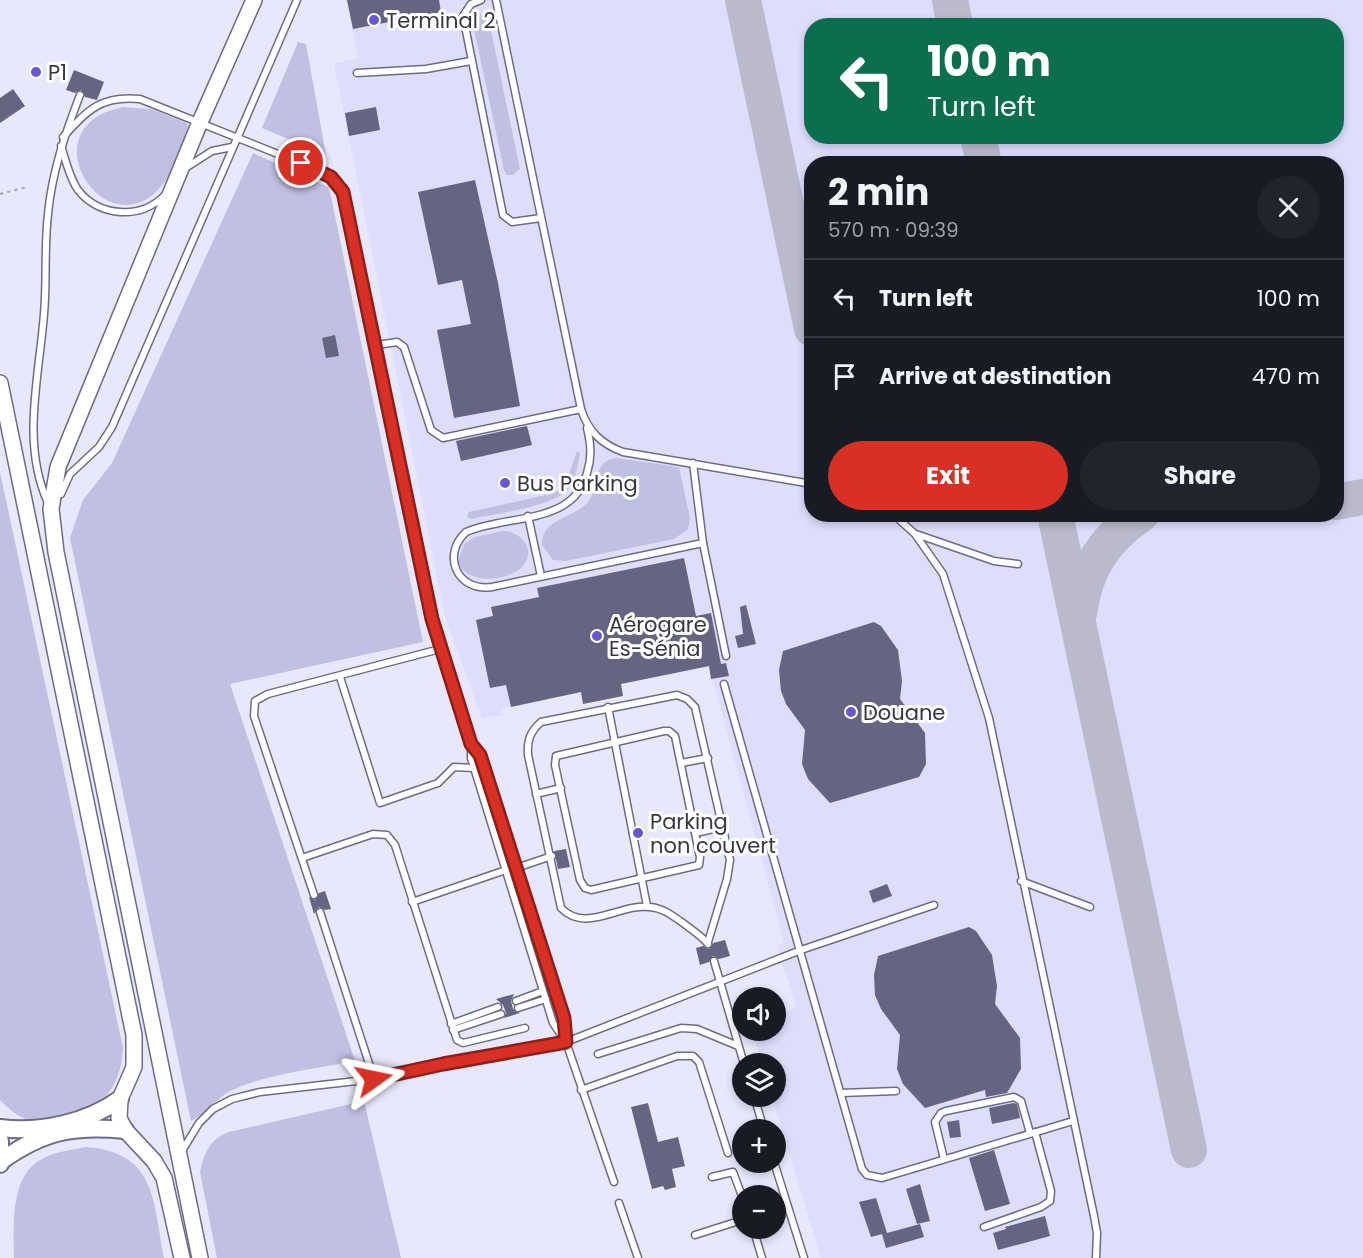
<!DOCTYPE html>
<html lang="en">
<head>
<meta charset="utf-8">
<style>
  :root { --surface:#171b24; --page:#20242c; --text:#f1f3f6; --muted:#9ea1a6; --line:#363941; --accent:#d93025 }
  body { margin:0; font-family:Poppins,sans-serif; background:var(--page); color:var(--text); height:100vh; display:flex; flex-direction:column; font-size:22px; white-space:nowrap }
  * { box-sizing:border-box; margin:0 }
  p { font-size:20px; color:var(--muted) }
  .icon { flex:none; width:33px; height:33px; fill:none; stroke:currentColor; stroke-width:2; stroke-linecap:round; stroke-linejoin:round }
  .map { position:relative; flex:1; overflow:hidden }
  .drawer { position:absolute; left:804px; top:156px; width:540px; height:366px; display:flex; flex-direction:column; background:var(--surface); border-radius:24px; box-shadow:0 3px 9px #0003 }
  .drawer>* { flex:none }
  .top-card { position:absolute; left:804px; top:18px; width:540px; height:126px; border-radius:24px; box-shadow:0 3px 9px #0003; background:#0b6e4f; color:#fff; overflow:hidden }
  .tools { position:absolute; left:732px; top:987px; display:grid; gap:12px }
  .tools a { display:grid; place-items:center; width:54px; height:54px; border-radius:50%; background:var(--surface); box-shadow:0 3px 9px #0003; font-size:30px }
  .pin { position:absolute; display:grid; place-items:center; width:51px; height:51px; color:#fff; margin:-26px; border:3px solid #fff; border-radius:50%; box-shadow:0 2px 6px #0007 }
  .me { position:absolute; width:66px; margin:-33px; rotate:78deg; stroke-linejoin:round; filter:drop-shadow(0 0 4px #0008) }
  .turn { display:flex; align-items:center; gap:21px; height:126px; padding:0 24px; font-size:27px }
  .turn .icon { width:78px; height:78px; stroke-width:2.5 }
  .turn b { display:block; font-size:42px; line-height:51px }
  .round { display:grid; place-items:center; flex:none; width:63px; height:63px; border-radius:32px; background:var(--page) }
  .headline { display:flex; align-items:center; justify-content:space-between; height:102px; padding:0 24px }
  h1 { font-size:36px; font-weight:700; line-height:45px }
  .primary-button { display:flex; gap:12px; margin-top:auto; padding:12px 24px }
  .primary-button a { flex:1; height:69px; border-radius:36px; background:var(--accent); color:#fff; font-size:24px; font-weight:700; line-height:69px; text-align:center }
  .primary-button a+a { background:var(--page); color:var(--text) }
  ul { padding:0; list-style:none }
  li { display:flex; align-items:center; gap:18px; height:78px; padding:0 24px; border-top:2px solid var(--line) }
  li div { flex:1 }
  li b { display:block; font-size:22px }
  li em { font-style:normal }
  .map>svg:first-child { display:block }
  .built { fill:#ddddfc; fill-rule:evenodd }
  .green { fill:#bfc0e2 }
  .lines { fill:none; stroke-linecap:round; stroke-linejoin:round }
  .taxiway { stroke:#babacc; stroke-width:36 }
  .building { fill:#656581 }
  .service-casing { stroke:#6c6c88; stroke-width:9 }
  .tertiary-casing { stroke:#6c6c88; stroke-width:18 }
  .secondary-casing { stroke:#6c6c88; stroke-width:20 }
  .path { stroke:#9f9fb0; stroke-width:2; stroke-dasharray:3 4.5; stroke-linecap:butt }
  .service { stroke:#fff; stroke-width:6 }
  .tertiary { stroke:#fff; stroke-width:15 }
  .secondary { stroke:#fff; stroke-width:16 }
  .route-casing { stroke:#8d1f18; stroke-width:15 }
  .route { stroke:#d93025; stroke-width:10 }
  .poi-dot { fill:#6857d1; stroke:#fff; stroke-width:2 }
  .labels { text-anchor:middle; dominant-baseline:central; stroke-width:6; stroke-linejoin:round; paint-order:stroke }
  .poi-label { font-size:21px; fill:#373744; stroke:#fff; text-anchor:start }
</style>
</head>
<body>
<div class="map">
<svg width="1363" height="1258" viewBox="0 0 1363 1258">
  <rect width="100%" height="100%" fill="#e8e8fc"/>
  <path class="built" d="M346,0H1363V1258H821L772,1097L776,1096V1064L762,1063L752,1031L776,1030V1018L796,1007L777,946L784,942L709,667L621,684L623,696L583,704L580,692L502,708L503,715L482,718L445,617L334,64L358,58ZM812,26H1336V136H812ZM812,164H1336V514H812Z"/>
  <g class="green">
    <path d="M484,13L488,16L520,169L513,175H507L504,170L474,29L476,16Z"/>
    <path d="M298,42L306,44L326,155L262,128Z"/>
    <path d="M123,107L151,109L187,123L188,127C180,147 174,173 159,189C104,248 26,126 123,107Z"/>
    <path d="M253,153L329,187L423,642L230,684L355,1061C316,1069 267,1074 232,1090C216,1098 206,1114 191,1121L70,538L83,500L112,463Z"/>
    <path d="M577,451L580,454C577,466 576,480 568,489C553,507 494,514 471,519L467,517L469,512L555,493L566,483Z"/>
    <path d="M617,458L679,467L690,518L688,529L674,539L566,561L553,560L542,545C541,518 574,519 588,502C600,486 592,460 617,458Z"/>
    <path d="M0,472L123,1048C122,1067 117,1086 103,1099C90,1111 42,1124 26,1119C15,1115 8,1108 0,1100Z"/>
    <path d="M503,531C520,531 537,549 523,566C509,581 467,586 458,562L464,544L475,537Z"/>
    <path d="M364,1101L401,1258H217L200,1172C203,1154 211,1138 229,1132Z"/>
    <path d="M87,1147C157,1153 153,1202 164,1258H14C14,1227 9,1176 42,1159C56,1151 72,1150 87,1147Z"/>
  </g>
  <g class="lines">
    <g class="taxiway">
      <path d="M743,0L812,329"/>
      <path d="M950,0L955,26"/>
      <path d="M978,136L984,164"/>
      <path d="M1336,502L1363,497"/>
      <path d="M1055,514L1189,1150"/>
      <path d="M1079,613C1085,569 1104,539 1141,514"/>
    </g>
  </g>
  <g class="building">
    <path d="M347,0H439L441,12L353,29Z"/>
    <path d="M74,70L104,82L97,100L85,97L81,90L75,93L66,90Z"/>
    <path d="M13,89L25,106L0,123V98Z"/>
    <path d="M376,107L380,130L349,136L345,113Z"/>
    <path d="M475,180L498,283L520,406L454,418L437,330L471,324L462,280L438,285L418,192Z"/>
    <path d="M335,335L339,356L326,358L322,338Z"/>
    <path d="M527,426L532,445L461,461L456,441Z"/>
    <path d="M684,558L696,616L711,613L721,664L726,663L729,676L711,679L709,666L621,684L623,696L583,704L581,692L511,707L506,685L490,688L476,620L493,616L491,607L539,597L537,588Z"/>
    <path d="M746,605L756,644L738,648L735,636L743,634L740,607Z"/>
    <path d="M874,622L881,626L898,650L902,681L900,699L925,733L926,764L919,777L830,803L808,779L802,764L805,730L786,704L781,691L779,670L783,651Z"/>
    <path d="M566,849L570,867L558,869L554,851Z"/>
    <path d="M887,884L892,896L873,903L869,891Z"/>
    <path d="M325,891L331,909L325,910L319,907L314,914L309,897L315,900L319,893Z"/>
    <path d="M969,927L976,931L992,955L997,986L995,1004L1020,1038L1021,1069L1007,1093L986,1097L985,1090L925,1108L903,1084L897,1069L900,1035L881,1009L875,995L874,975L878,956Z"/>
    <path d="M725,940L730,956L719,959L713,956L709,962L700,965L696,948L703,946L709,949L713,943Z"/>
    <path d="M514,994L511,1001L513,1009L520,1013L504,1018L506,1013L503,1005L496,999Z"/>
    <path d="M648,1103L658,1142L678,1137L685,1166L672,1169L676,1187L665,1190L663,1186L652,1189L631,1107Z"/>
    <path d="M1013,1103L1017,1104L1020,1118L992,1124L989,1108Z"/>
    <path d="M959,1120L961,1137L950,1138L947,1122Z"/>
    <path d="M994,1150L1010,1204L985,1211L969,1158Z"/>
    <path d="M920,1184L930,1221L917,1224L906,1189Z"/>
    <path d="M876,1198L887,1233L920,1224L924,1237L886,1248L882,1234L871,1237L859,1202Z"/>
    <path d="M1045,1216L1050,1236L998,1250L993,1233L1006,1229L1005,1227Z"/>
  </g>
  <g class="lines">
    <defs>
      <g id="service">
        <path d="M481,0L471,4L463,16L503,215L512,222L541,218"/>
        <path d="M496,0L581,409C588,431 601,444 623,452L812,484"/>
        <path d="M357,73L426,69L471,61"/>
        <path d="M63,137C88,110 101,95 140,99L323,172L331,177L343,192L432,619L471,744V758L553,1023L566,1042"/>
        <path d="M61,146C66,161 69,177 78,190C99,217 141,220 165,195"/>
        <path d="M187,167L212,151L232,147"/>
        <path d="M377,345L397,342L404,347L431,430L443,438L581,409"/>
        <path d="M587,428C591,444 592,457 587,473C574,526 506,514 466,532C441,555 457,592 492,587L703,543"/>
        <path d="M693,463L703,543L726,656"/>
        <path d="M61,494L70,474L99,447L112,427L297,0"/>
        <path d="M48,503C21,443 39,378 44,314C47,281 44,247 48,214C52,172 65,134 80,95"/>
        <path d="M893,514L915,534L943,574L989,718L1094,1216L1097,1233L1096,1258"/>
        <path d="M528,516L541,576"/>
        <path d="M916,534L994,561L1018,564"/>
        <path d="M340,677L380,803L438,783L454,767L474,768"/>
        <path d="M724,684L862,1169L867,1175L882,1178L1073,1121"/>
        <path d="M608,707L647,906"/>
        <path d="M664,731H669L675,736L700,857L699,865L591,890L585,888L580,880L555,765L556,756Z"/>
        <path d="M471,744L480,755L564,1018L566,1042L614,1182"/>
        <path d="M681,763L708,758"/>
        <path d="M536,794L561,788"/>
        <path d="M695,833L723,827"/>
        <path d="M302,858L373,834L387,835L395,845L457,1040L463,1043L525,1028"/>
        <path d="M516,868L552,856"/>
        <path d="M1021,881L1090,907"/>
        <path d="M314,895L254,716L255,701L268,694L440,649"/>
        <path d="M412,902L506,870"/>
        <path d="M320,912L374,1079"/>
        <path d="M708,942L727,879L730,860L695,707L687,699L677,695L541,722C530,732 527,740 528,755L561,908C586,934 620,903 650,907C663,908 673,916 683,923C692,930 702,936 708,944"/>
        <path d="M714,961L744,1064"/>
        <path d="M516,1001L543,991"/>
        <path d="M518,1008L546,999"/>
        <path d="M451,1024L498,1007"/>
        <path d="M453,1030L501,1014"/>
        <path d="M598,1054L681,1028L697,1029L738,1046"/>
        <path d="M581,1090L677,1056H693L699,1062L728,1153"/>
        <path d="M841,1093L896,1091"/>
        <path d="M754,1096L764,1130"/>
        <path d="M182,1151L199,1123L213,1109L232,1099L260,1092L374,1079L443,1064L566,1042L801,950L934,905"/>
        <path d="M944,1159L935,1122L941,1113L946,1111L1014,1097L1021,1101L1030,1133"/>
        <path d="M774,1162L804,1258"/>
        <path d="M712,1177L733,1172L742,1196"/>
        <path d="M619,1203L638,1258"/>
        <path d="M984,1227L1041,1207L1050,1201L1051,1191L1035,1132"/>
        <path d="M753,1228L762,1258"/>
        <path d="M695,1235L742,1220"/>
      </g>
      <g id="tertiary">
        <path d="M0,383L134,1035V1067L120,1099L119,1118L125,1130L154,1161L164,1178L182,1258"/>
        <path d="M200,1258L56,552L51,509L58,467L200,122L254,0"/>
      </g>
      <g id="secondary">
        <path d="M0,1128C40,1133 87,1123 120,1099"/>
        <path d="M0,1141V1164"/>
        <path d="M1,1161C43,1131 73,1125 125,1130"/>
      </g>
    </defs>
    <use href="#service" class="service-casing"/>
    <use href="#tertiary" class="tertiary-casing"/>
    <use href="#secondary" class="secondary-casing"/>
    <path class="path" d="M0,194L27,187"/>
    <use href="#service" class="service"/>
    <use href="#tertiary" class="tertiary"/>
    <use href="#secondary" class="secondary"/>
  </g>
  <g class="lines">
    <defs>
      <path id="route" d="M301,163L331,177L343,192L432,619L471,744L480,755L564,1018L566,1042L443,1064L374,1079"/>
    </defs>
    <use href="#route" class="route-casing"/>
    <use href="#route" class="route"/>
  </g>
  <g class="poi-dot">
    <circle cx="374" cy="20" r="6"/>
    <circle cx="36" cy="72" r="6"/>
    <circle cx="505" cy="483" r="6"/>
    <circle cx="597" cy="636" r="6"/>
    <circle cx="851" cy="712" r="6"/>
    <circle cx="638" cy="833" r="6"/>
  </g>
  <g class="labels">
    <g class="poi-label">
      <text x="386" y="20">Terminal 2</text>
      <text x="48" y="72">P1</text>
      <text x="517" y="483">Bus Parking</text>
      <text x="609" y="624">Aérogare<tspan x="609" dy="24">Es-Sénia</tspan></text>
      <text x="863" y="712">Douane</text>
      <text x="650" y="821">Parking<tspan x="650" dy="24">non couvert</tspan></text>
    </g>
  </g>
</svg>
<div class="tools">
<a><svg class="icon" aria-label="sound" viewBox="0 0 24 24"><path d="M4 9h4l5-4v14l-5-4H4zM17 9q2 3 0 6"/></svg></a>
<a><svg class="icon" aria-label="layers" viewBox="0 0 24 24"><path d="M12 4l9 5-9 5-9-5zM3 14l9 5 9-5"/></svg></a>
<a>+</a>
<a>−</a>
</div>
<div class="pin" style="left:301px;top:163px;background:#d93025"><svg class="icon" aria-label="arrive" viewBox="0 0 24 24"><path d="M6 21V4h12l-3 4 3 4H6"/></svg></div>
<svg class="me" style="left:374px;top:1079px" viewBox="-20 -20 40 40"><path d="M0-17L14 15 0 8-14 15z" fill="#d93025" stroke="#fff" stroke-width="4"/></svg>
<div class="top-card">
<div class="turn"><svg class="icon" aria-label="left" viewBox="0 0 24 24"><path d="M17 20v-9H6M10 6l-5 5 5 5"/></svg><div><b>100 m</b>Turn left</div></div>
</div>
<section class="drawer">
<div class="headline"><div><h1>2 min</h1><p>570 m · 09:39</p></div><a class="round"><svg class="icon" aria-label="close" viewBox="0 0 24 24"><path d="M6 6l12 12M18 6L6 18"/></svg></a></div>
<ul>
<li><svg class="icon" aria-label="left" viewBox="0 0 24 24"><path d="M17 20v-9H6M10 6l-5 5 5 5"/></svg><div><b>Turn left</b></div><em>100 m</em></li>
<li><svg class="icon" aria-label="arrive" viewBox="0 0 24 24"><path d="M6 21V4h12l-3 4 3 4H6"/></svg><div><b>Arrive at destination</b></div><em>470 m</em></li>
</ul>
<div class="primary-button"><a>Exit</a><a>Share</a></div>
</section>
</div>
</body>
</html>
